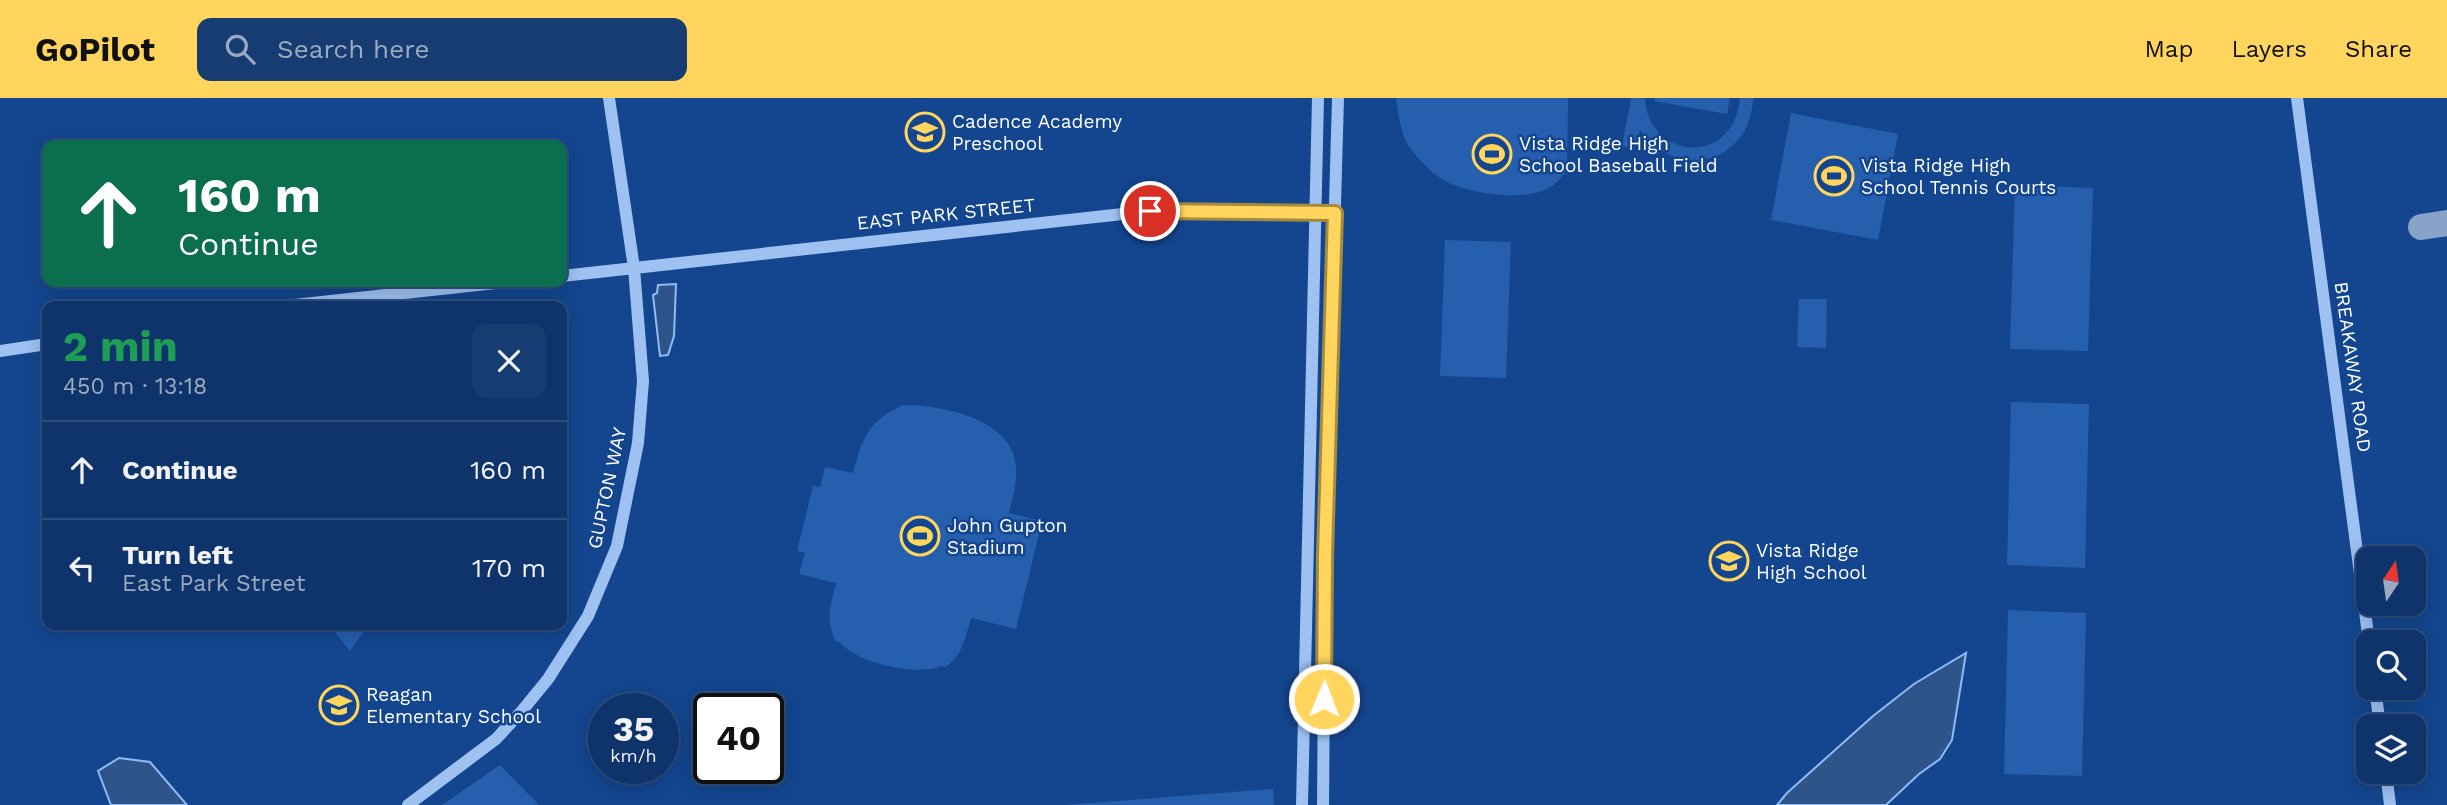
<!DOCTYPE html>
<html lang="en">
<head>
<meta charset="utf-8">
<style>
  :root { --surface:#0e346b; --page:#173c71; --text:#f1f3f6; --muted:#9baac1; --line:#2e4f7e; --accent:#ffd55e }
  body { margin:0; font-family:"Work Sans",sans-serif; background:var(--page); color:var(--text); height:100vh; display:flex; flex-direction:column; font-size:26px; white-space:nowrap }
  * { box-sizing:border-box; margin:0 }
  p { font-size:23px; color:var(--muted) }
  .icon { flex:none; width:38px; height:38px; fill:none; stroke:currentColor; stroke-width:2; stroke-linecap:round; stroke-linejoin:round }
  .map { position:relative; flex:1; overflow:hidden }
  .sheet { position:absolute; left:42px; top:203px; width:525px; height:329px; display:flex; flex-direction:column; background:var(--surface); border-radius:14px; box-shadow:0 4px 18px #0003,0 0 0 2px var(--line) }
  .sheet>* { flex:none }
  .banner { position:absolute; left:42px; top:42px; width:525px; height:147px; border-radius:14px; box-shadow:0 4px 18px #0003,0 0 0 2px var(--line); background:#0b6e4f; color:#fff; overflow:hidden }
  .needle { width:46px; rotate:13deg }
  .buttons { position:absolute; left:2356px; top:448px; display:grid; gap:14px }
  .buttons a { display:grid; place-items:center; width:70px; height:70px; border-radius:14px; background:var(--surface); box-shadow:0 4px 18px #0003,0 0 0 2px var(--line); font-size:35px }
  .speed { position:absolute; left:588px; top:595px; display:flex; gap:14px; font-size:35px; font-weight:700; text-align:center }
  .speed>* { display:grid; place-content:center; width:91px; height:91px; border-radius:50%; background:var(--surface); box-shadow:0 4px 18px #0003,0 0 0 2px var(--line); line-height:1 }
  .speed small { font-size:18px; font-weight:400 }
  .speed .limit { border:4px solid #111; border-radius:10px; background:#fff; color:#111 }
  .pin { position:absolute; display:grid; place-items:center; width:60px; height:60px; color:#fff; margin:-30px; border:4px solid #fff; border-radius:50%; box-shadow:0 2px 7px #0007 }
  .me { position:absolute; width:77px; margin:-38px; rotate:1deg; stroke-linejoin:round; filter:drop-shadow(0 0 5px #0008) }
  .turn { display:flex; align-items:center; gap:24px; height:147px; padding:0 21px; font-size:32px }
  .turn .icon { width:91px; height:91px; stroke-width:2.5 }
  .turn b { display:block; font-size:49px; line-height:60px }
  .round { display:grid; place-items:center; flex:none; width:74px; height:74px; border-radius:14px; background:var(--page) }
  .overview { display:flex; align-items:center; justify-content:space-between; height:119px; padding:0 21px }
  h1 { font-size:42px; font-weight:700; line-height:52px; color:#1e9e55 }
  ul { padding:0; list-style:none }
  li { display:flex; align-items:center; gap:21px; height:98px; padding:0 21px; border-top:2px solid var(--line) }
  li div { flex:1 }
  li b { display:block; font-size:26px }
  li em { font-style:normal }
  header { display:flex; align-items:center; gap:42px; box-sizing:border-box; height:98px; padding:0 35px; background:var(--accent); color:#111 }
  header strong { font-size:33px }
  nav { display:flex; gap:38px; margin-inline-start:auto; font-size:24px }
  .search { width:490px; height:63px; background:var(--page); display:flex; align-items:center; gap:18px; box-sizing:border-box; padding:0 24px; border-radius:14px; color:var(--muted); font-size:26px }
  .map>svg:first-child { display:block }
  .green { fill:#255fae }
  .water { fill:#2e548a; stroke:#8fbcf5; stroke-width:2 }
  .lines { fill:none; stroke-linecap:round; stroke-linejoin:round }
  .taxiway { stroke:#89a2c7; stroke-width:26 }
  .minor { stroke:#9ec1f1; stroke-width:12 }
  .route-casing { stroke:#a68a3d; stroke-width:18 }
  .route { stroke:#ffd55e; stroke-width:12 }
  .labels { text-anchor:middle; dominant-baseline:central; stroke-width:5; stroke-linejoin:round; paint-order:stroke }
  .poi-label { font-size:19px; fill:#fff; stroke:#13468f; text-anchor:start }
  .street-label { font-size:19px; fill:#fff; stroke:#13468f }
</style>
</head>
<body>
<header>
<strong>GoPilot</strong>
<div class="search"><svg class="icon" aria-label="search" viewBox="0 0 24 24"><circle cx="10" cy="10" r="6"/><path d="M15 15l6 6"/></svg>Search here</div>
<nav><a>Map</a><a>Layers</a><a>Share</a></nav>
</header>
<div class="map">
<svg width="2447" height="707" viewBox="0 0 2447 707">
  <rect width="100%" height="100%" fill="#13468f"/>
  <g class="green">
    <path d="M1396,0H1568L1567,73C1561,79 1555,88 1547,91C1522,103 1471,96 1447,84C1433,77 1417,60 1408,47C1400,33 1398,15 1396,0Z"/>
    <path d="M1631,0H1645C1646,48 1706,69 1732,27C1737,19 1739,9 1740,0H1754C1752,11 1750,22 1745,32C1720,75 1666,70 1640,32L1635,50L1622,48Z"/>
    <path d="M1655,0H1730L1727,16L1654,3Z"/>
    <path d="M1791,15L1898,36L1878,142L1771,122Z"/>
    <path d="M2015,87L2093,90L2088,253L2010,251Z"/>
    <path d="M1445,142L1511,144L1506,280L1440,278Z"/>
    <path d="M1799,201H1827L1826,250L1797,249Z"/>
    <path d="M2011,304L2089,306L2085,470L2007,467Z"/>
    <path d="M903,307C937,307 999,318 1013,355C1020,376 1014,395 1009,415L1042,423L1016,531L971,520C965,540 963,558 944,570L942,568C915,579 857,565 838,543L836,544C825,520 830,510 836,485L799,476L805,455L797,453L813,388L820,389L825,369L853,375C863,339 867,324 903,307Z"/>
    <path d="M2008,512L2086,515L2082,678L2004,676Z"/>
    <path d="M337,527H368L350,553L335,534Z"/>
    <path d="M500,667L539,707H442Z"/>
    <path d="M1273,691L1274,707H1066Z"/>
  </g>
  <g class="water">
    <path d="M676,186L674,238L668,257L660,258L653,197L657,195L658,187Z"/>
    <path d="M1966,555L1952,642L1940,661L1919,676L1886,707H1777L1787,695L1873,618L1914,586Z"/>
    <path d="M119,660L150,664L187,707H111L98,673Z"/>
  </g>
  <g class="lines">
    <path class="taxiway" d="M2421,129L2447,125"/>
    <g class="minor">
      <path d="M2297,0L2369,544"/>
      <path d="M562,178L1150,113L1335,115"/>
      <path d="M285,208L505,184"/>
      <path d="M0,253L47,246"/>
      <path d="M2375,590L2380,628"/>
      <path d="M2386,674L2390,707"/>
      <path d="M408,707L496,641L521,614L548,581L588,518L617,448L638,345L643,283L634,170L609,0"/>
      <path d="M1302,707L1318,0"/>
      <path d="M1323,707L1325,458L1338,0"/>
    </g>
  </g>
  <g class="lines">
    <defs>
      <path id="route" d="M1150,113L1335,115L1325,458L1324,601"/>
    </defs>
    <use href="#route" class="route-casing"/>
    <use href="#route" class="route"/>
  </g>
  <defs>
    <symbol id="school-ring" viewBox="-11 -11 22 22"><circle r="9.5" fill="#13468f" stroke="#ffd55e" stroke-width="1.5"/><path d="M0-5L7-2L0 1L-7-2ZM-4 1L0 2.5L4 1V4Q0 6-4 4Z" fill="#ffd55e"/></symbol>
    <symbol id="stadium-ring" viewBox="-11 -11 22 22"><circle r="9.5" fill="#13468f" stroke="#ffd55e" stroke-width="1.5"/><path d="M0-5a6.5 5 0 1 0 0 10a6.5 5 0 1 0 0-10ZM-3.5-1.8h7v3.6h-7Z" fill="#ffd55e"/></symbol>
  </defs>
  <g fill-rule="evenodd">
    <use href="#school-ring" x="903" y="12" width="44" height="44"/>
    <use href="#stadium-ring" x="1470" y="34" width="44" height="44"/>
    <use href="#stadium-ring" x="1812" y="56" width="44" height="44"/>
    <use href="#stadium-ring" x="898" y="416" width="44" height="44"/>
    <use href="#school-ring" x="1707" y="441" width="44" height="44"/>
    <use href="#school-ring" x="317" y="585" width="44" height="44"/>
  </g>
  <g class="labels">
    <g class="poi-label">
      <text x="952" y="23">Cadence Academy<tspan x="952" dy="22">Preschool</tspan></text>
      <text x="1519" y="45">Vista Ridge High<tspan x="1519" dy="22">School Baseball Field</tspan></text>
      <text x="1861" y="67">Vista Ridge High<tspan x="1861" dy="22">School Tennis Courts</tspan></text>
      <text x="947" y="427">John Gupton<tspan x="947" dy="22">Stadium</tspan></text>
      <text x="1756" y="452">Vista Ridge<tspan x="1756" dy="22">High School</tspan></text>
      <text x="366" y="596">Reagan<tspan x="366" dy="22">Elementary School</tspan></text>
    </g>
    <g class="street-label">
      <text transform="translate(946 116) rotate(-6)">EAST PARK STREET</text>
      <text transform="translate(2353 269) rotate(82)">BREAKAWAY ROAD</text>
      <text transform="translate(607 390) rotate(-78)">GUPTON WAY</text>
    </g>
  </g>
</svg>
<div class="buttons">
<a><svg class="needle" viewBox="-14 -14 28 28"><path d="M0-13l5 13h-10z" fill="#e53935"/><path d="M0 13l5-13h-10z" fill="#9baac1"/></svg></a>
<a><svg class="icon" aria-label="search" viewBox="0 0 24 24"><circle cx="10" cy="10" r="6"/><path d="M15 15l6 6"/></svg></a>
<a><svg class="icon" aria-label="layers" viewBox="0 0 24 24"><path d="M12 4l9 5-9 5-9-5zM3 14l9 5 9-5"/></svg></a>
</div>
<div class="speed"><div>35<small>km/h</small></div><div class="limit">40</div></div>
<div class="pin" style="left:1150px;top:113px;background:#d93025"><svg class="icon" aria-label="arrive" viewBox="0 0 24 24"><path d="M6 21V4h12l-3 4 3 4H6"/></svg></div>
<svg class="me" style="left:1324px;top:601px" viewBox="-20 -20 40 40"><circle r="17" fill="#ffd55e" stroke="#fff" stroke-width="3"/><path d="M0-11L8 9 0 5-8 9z" fill="#fff"/></svg>
<div class="banner">
<div class="turn"><svg class="icon" aria-label="ahead" viewBox="0 0 24 24"><path d="M12 20V5M6 11l6-6 6 6"/></svg><div><b>160 m</b>Continue</div></div>
</div>
<section class="sheet">
<div class="overview"><div><h1>2 min</h1><p>450 m · 13:18</p></div><a class="round"><svg class="icon" aria-label="close" viewBox="0 0 24 24"><path d="M6 6l12 12M18 6L6 18"/></svg></a></div>
<ul>
<li><svg class="icon" aria-label="ahead" viewBox="0 0 24 24"><path d="M12 20V5M6 11l6-6 6 6"/></svg><div><b>Continue</b></div><em>160 m</em></li>
<li><svg class="icon" aria-label="left" viewBox="0 0 24 24"><path d="M17 20v-9H6M10 6l-5 5 5 5"/></svg><div><b>Turn left</b><p>East Park Street</p></div><em>170 m</em></li>
</ul>
</section>
</div>
</body>
</html>
